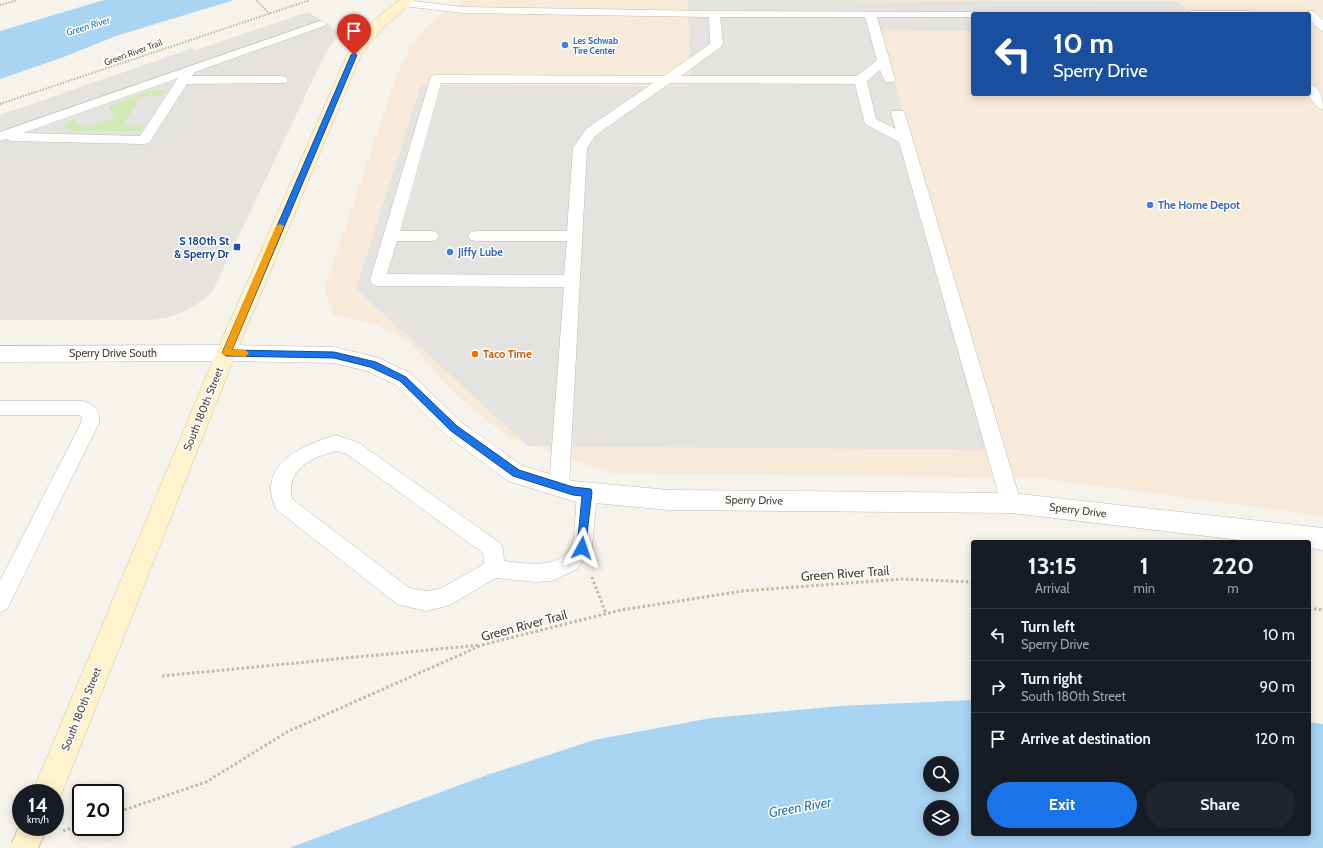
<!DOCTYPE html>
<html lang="en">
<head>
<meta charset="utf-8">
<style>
  :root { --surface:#171b24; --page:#20242c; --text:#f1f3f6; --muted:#9ea1a6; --line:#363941; --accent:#1a73e8 }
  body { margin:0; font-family:Cabin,sans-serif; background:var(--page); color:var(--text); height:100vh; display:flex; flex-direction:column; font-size:15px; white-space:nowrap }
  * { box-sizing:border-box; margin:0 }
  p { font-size:13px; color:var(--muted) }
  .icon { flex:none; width:22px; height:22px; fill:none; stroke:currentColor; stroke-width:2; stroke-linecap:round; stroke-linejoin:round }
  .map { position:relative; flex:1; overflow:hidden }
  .drawer { position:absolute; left:971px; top:540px; width:340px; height:296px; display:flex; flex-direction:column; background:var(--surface); border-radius:4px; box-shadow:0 2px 10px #0003 }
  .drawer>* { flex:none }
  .hud { position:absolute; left:971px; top:12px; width:340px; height:84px; border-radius:4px; box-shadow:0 2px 10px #0003; background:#1a4fa0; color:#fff; overflow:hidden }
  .buttons { position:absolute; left:923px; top:756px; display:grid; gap:8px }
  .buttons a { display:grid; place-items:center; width:36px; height:36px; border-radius:50%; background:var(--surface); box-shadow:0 2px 10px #0003; font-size:20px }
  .speed { position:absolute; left:12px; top:784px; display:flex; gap:8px; font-size:20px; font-weight:700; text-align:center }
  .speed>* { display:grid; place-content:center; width:52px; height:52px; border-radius:50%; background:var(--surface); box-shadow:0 2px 10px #0003; line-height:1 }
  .speed small { font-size:10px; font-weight:400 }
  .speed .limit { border:2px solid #111; border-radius:6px; background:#fff; color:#111 }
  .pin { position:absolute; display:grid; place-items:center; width:34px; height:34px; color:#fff; margin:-41px -17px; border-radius:50% 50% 50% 0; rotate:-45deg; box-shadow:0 0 4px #0007 }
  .pin .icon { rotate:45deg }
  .me { position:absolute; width:44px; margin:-22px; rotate:5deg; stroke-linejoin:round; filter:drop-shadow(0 0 3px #0008) }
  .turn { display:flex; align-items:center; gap:14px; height:84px; padding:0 16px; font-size:18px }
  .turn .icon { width:52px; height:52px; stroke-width:2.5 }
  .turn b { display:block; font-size:28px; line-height:34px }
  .eta { display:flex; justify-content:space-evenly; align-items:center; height:68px; text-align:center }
  .eta b { font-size:24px; font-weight:700; line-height:28px }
  .button { display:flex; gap:8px; margin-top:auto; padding:8px 16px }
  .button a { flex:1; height:46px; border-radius:24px; background:var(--accent); color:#fff; font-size:16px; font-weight:700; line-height:46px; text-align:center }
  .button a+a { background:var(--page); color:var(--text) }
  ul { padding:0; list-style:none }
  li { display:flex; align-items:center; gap:12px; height:52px; padding:0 16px; border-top:1px solid var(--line) }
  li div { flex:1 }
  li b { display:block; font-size:15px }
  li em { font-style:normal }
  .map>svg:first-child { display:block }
  .commercial { fill:#f7ead8; fill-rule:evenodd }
  .industrial { fill:#e6e2dd }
  .green { fill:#d2eab5 }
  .parking { fill:#e5e3e0; fill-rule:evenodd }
  .water { fill:#a9d4f2; fill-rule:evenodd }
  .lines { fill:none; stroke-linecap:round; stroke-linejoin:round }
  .lane-casing { stroke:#c2bbae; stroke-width:1 }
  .street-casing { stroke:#c2bbae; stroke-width:1 }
  .secondary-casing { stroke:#d6c79b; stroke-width:1 }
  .path-far1 { stroke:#c4b79f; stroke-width:2; stroke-dasharray:1.5 1.5; stroke-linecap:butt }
  .path { stroke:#c4b79f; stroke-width:3; stroke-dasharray:2.5 2.5; stroke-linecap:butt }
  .lane { fill:#fff; fill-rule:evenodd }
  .street { fill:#fff; fill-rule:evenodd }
  .secondary { fill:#fff3cd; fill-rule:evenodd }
  .secondary-bridge-casing { stroke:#d6c79b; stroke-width:28; stroke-linecap:butt }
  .secondary-bridge { stroke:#fff3cd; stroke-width:26 }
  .route { fill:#1a73e8; stroke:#114b97 }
  .slow { fill:#f59e0b }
  .shop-dot { fill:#3f7fe0; stroke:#fff; stroke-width:1.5 }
  .transit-dot { fill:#1a4fb4; stroke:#fff; stroke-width:1.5 }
  .food-dot { fill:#e8710a; stroke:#fff; stroke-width:1.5 }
  .labels { text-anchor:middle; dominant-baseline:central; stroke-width:3; stroke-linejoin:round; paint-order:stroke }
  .far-shop-label { font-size:9px; font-weight:bold; fill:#366cbe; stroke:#fff; text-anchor:start }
  .far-street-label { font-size:9px; fill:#4b4439; stroke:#fff }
  .far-water-label { font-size:10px; font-style:italic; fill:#2e7ab2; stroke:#fff }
  .shop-label { font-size:11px; font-weight:bold; fill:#366cbe; stroke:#fff; text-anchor:start }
  .transit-label { font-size:11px; font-weight:bold; fill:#164399; stroke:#fff; text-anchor:end }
  .street-label { font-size:11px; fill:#4b4439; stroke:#fff }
  .food-label { font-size:11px; font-weight:bold; fill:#c56008; stroke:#fff; text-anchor:start }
  .near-street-label { font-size:13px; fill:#4b4439; stroke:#fff }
  .near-water-label { font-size:14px; font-style:italic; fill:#2e7ab2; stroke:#fff }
</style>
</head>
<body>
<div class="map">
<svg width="1323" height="848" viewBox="0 0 1323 848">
  <rect width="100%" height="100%" fill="#f6f3ec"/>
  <path class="commercial" d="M463,0H1323V516L1038,478L611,473L509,438L453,392L409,342L372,323L334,315L324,290L396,76L412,44L434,20ZM973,14H1309V94H973Z"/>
  <path class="industrial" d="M308,12L340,33L325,54L213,290L206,298L185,311L170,317L153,320H0V117Z"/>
  <path class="green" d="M154,89L163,90L165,93L164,96L123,125H145L141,131H69L67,130L65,126L69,121L75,119L84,128L116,117L109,109L110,106Z"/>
  <g class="parking">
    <path d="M688,0L1179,2L1188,14H973V31L880,30L997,450L528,446L356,289L421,85L690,86Z"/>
    <path d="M308,12L332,27L311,35L320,44L285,57L273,49L250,61L224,70L193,88L188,97H208L177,149H154L145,162L0,160V156L5,150H0V115L193,48L199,54ZM154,89L163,90L165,93L163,96H142L123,125H144L140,131H69L67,130L65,126L69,121L75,119L84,128L117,117L109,109L110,106Z"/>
  </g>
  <g class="water">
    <path d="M104,0H234L116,36L61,58L0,79V31Z"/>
    <path d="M973,700V834H1309V722L1323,724V848H289L487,775L594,740L711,718L840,706ZM930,763H952V785H930ZM930,807H952V829H930Z"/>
  </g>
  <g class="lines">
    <defs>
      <g id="lane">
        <path d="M406,0L463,7L714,11L977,12L979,14H973V17H877L895,79L893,82H885L880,70L867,81L876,119L896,129L891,114L893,111H903L905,114L1021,503L1018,509L1011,511L1004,509L1001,503L899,142L865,124L855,84L670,83L596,135L587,148L569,487L566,493L559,495L552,493L549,487L564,287L378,286L372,284L370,280L430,79L432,76L436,75L664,76L710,44L709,17L463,13L403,6L399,5L397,3L399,1ZM720,17H865L877,60L857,76H681L722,46L723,42ZM441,83H653L586,129L573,148L567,231H476L471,232L468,236L471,240L476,241H567L564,275L387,274L397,241H431L436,240L439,236L436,232L431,231H400Z"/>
        <path d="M1191,11H1248L1252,12L1254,14H1185L1187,12Z"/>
        <path d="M1311,11L1315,12L1323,20V31L1319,29L1309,19V14H1305L1307,12Z"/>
        <path d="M320,21L324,22L326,24L324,26L195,72L192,76H282L286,77L288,80L286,83L187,84L149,143L144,144L11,141L6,139L0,141V132ZM178,78L140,136L23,133Z"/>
        <path d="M1309,84C1321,87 1323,99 1323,109L1318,108L1307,94H1309Z"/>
        <path d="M0,401H83C95,405 100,410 99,423L7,609L0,612V581L81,423L82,417L79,415H0Z"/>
        <path d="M336,435L359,443L500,543L503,549L504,561C525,563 560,571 572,545C575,538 576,502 577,492L580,486L587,484L594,486L597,492L592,548L577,569L552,581L536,582L496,578L450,605L426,611L397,604L276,509C255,465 303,445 336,435ZM336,451L347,454L483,553L484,564L440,589L426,591L409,588L292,499C286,468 311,458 336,451Z"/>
      </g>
      <path id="street" d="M226,345L334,347L379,358L410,373L462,423L523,466L573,481L669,490L1011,493L1323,528V550L1309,548V542H1257L1011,513L669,510L573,501L508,481L446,435L396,385L367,371L334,363L226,361L0,362V346Z"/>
      <path id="secondary" d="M399,0H415L383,28L361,55L236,353L62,793L57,803L55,804V793H32L216,353L347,55L373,21Z"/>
    </defs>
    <use href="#lane" class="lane-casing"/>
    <use href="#street" class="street-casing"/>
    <use href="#secondary" class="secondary-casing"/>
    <g class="path-far1">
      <path d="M256,0L270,14"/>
      <path d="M0,5L17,0"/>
      <path d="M0,104L310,0"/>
    </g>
    <g class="path">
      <path d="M592,577L606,614"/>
      <path d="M1309,608L1323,610"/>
      <path d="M162,676L480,645"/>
      <path d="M115,813L206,782L287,732L482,645L621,610L743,591L902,579L973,582"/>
      <path d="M63,831L81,825"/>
    </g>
    <use href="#lane" class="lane"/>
    <use href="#street" class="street"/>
    <use href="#secondary" class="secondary"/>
    <defs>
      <path id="secondary-bridge" d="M24,848L33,827"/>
    </defs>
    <use href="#secondary-bridge" class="secondary-bridge-casing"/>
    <use href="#secondary-bridge" class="secondary-bridge"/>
  </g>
  <path class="route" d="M354,53L357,55L232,350L334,352L376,362L406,377L457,426L519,470L573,487L591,489L592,492L585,551L582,553L578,551L577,548L582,496L573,495L513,476L451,431L400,381L370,367L334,358L226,356L222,353L351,55Z"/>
  <path class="slow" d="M280,224L284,226L232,350H245L249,353L245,357L223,355L222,353L276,226Z"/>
  <g class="shop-dot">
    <circle cx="565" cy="45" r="4"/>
    <circle cx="1150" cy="205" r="4"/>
    <circle cx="450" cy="252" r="4"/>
  </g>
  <rect class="transit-dot" x="233" y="243" width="8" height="8" rx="2"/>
  <circle class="food-dot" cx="475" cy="354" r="4"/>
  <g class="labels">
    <g class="far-shop-label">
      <text x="573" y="40">Les Schwab<tspan x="573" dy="10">Tire Center</tspan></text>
    </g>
    <g class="far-street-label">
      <text transform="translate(133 52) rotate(-20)">Green River Trail</text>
    </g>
    <g class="far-water-label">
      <text transform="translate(88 26) rotate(-17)">Green River</text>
    </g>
    <g class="shop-label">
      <text x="1158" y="205">The Home Depot</text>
      <text x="458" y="252">Jiffy Lube</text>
    </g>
    <g class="transit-label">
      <text x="229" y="241">S 180th St<tspan x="229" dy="13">&amp; Sperry Dr</tspan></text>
    </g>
    <g class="street-label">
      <text x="113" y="353">Sperry Drive South</text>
      <text transform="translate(203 409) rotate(-68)">South 180th Street</text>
      <text transform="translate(754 500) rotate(1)">Sperry Drive</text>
      <text transform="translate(1078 510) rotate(7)">Sperry Drive</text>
      <text transform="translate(81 709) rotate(-68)">South 180th Street</text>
    </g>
    <g class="food-label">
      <text x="483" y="354">Taco Time</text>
    </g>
    <g class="near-street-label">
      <text transform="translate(845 573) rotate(-4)">Green River Trail</text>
      <text transform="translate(524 625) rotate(-15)">Green River Trail</text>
    </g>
    <g class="near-water-label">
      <text transform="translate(800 807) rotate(-10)">Green River</text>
    </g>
  </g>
</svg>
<div class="buttons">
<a><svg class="icon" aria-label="search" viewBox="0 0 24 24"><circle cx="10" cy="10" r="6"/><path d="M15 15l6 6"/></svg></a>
<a><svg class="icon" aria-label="layers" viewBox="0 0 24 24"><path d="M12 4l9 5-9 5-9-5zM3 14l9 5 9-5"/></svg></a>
</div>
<div class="speed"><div>14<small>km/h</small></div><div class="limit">20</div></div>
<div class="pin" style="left:354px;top:55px;background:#d93025"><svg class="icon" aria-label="arrive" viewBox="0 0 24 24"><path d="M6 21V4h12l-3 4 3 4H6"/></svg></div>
<svg class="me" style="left:582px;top:548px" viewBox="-20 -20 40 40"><path d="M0-17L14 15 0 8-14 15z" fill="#1a73e8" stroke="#fff" stroke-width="4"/></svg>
<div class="hud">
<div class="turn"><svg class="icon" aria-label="left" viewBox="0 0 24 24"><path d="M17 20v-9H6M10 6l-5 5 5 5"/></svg><div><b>10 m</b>Sperry Drive</div></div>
</div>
<section class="drawer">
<div class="eta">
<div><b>13:15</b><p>Arrival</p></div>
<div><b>1</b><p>min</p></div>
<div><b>220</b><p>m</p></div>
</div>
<ul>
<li><svg class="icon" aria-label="left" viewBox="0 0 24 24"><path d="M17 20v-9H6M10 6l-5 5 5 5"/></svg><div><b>Turn left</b><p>Sperry Drive</p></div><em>10 m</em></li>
<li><svg class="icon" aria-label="right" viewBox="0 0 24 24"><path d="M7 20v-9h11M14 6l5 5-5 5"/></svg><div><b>Turn right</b><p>South 180th Street</p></div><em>90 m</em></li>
<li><svg class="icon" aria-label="arrive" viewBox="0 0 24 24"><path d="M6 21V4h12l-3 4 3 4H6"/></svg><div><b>Arrive at destination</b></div><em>120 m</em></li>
</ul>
<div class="button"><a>Exit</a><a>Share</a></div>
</section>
</div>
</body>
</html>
